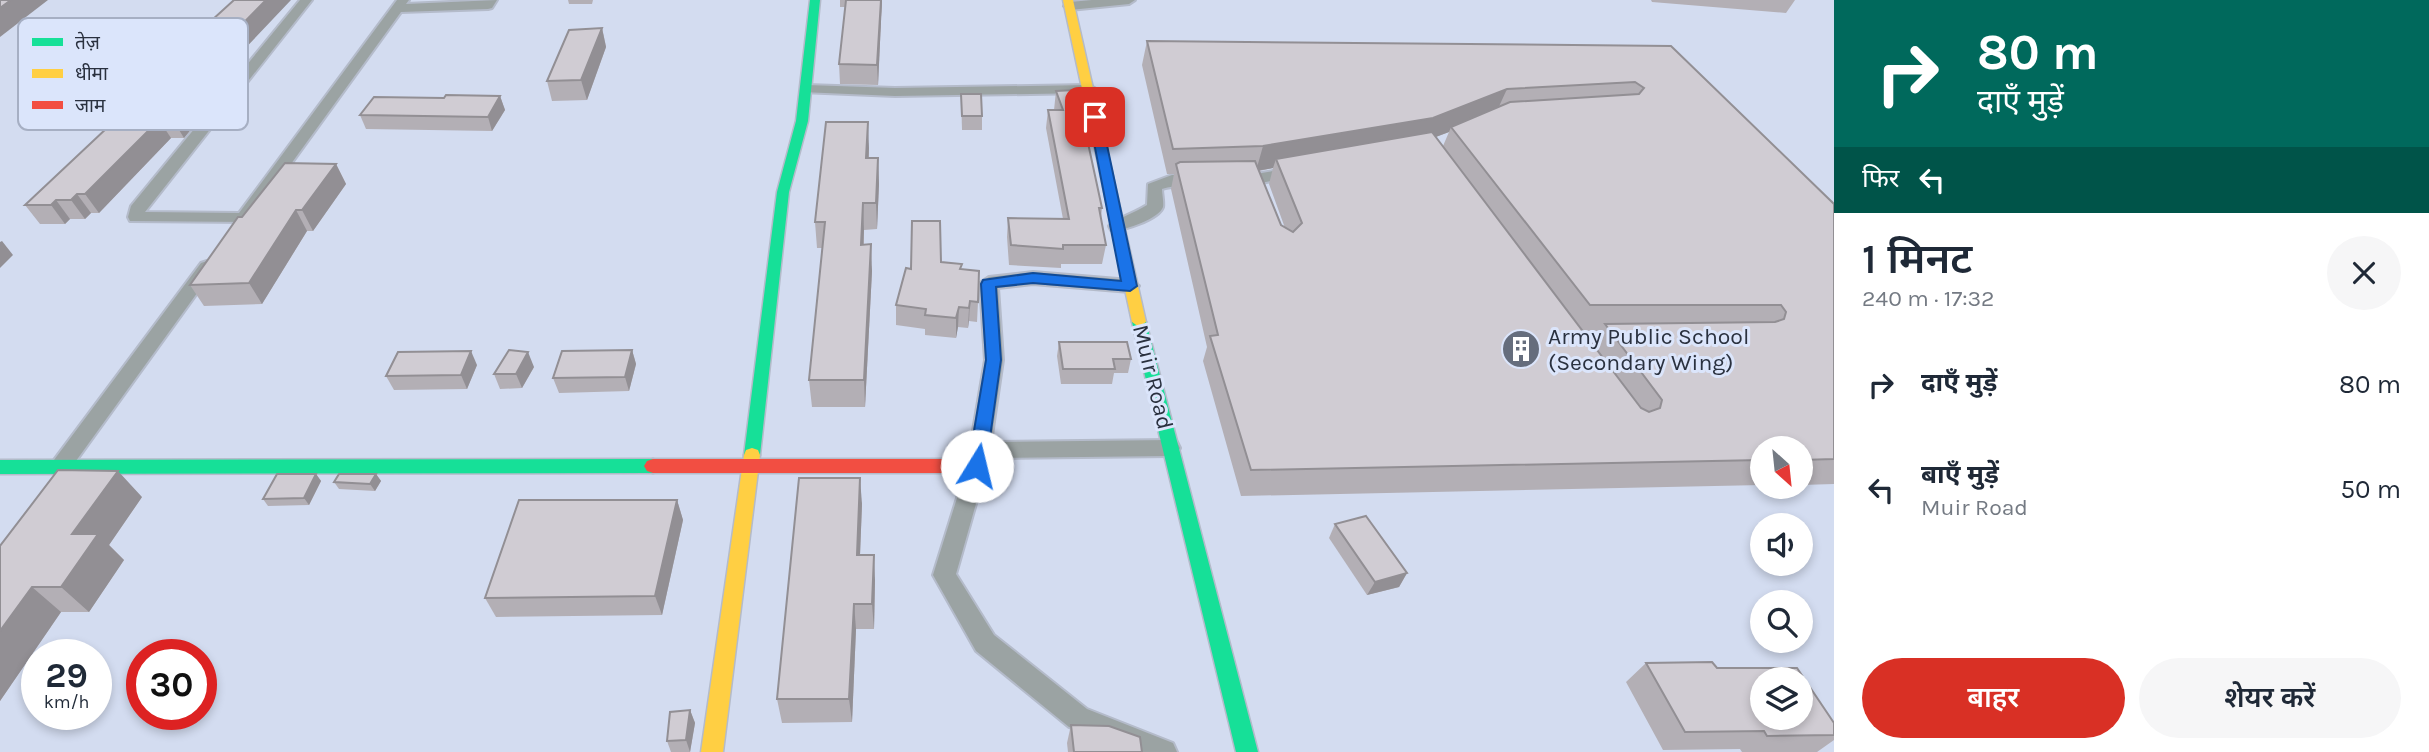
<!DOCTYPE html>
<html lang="hi">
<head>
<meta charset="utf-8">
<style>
  :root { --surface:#fff; --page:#f6f6f7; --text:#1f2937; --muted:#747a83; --accent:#d93025 }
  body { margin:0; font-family:Karla,"Noto Sans Devanagari",sans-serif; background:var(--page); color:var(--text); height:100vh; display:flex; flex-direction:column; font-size:26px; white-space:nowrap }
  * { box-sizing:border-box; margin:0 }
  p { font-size:23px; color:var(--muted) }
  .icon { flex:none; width:38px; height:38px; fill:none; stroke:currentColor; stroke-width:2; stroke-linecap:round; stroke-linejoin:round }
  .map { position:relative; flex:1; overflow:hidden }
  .panel { display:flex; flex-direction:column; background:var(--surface); width:595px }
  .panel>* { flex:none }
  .banner { background:#00695c; color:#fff; overflow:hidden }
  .needle { width:46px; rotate:153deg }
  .tools { position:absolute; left:1750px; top:436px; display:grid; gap:14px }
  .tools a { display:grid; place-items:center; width:63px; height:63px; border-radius:50%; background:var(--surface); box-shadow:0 4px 10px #0003; font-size:35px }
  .speed { position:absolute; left:21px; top:639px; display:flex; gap:14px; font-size:35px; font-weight:700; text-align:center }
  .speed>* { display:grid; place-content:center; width:91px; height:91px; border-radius:50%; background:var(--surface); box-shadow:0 4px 10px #0003; line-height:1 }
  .speed small { font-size:18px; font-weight:400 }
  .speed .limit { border:10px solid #d22; background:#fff; color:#111 }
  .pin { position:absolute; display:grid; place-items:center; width:60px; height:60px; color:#fff; margin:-30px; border-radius:14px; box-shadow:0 4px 10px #0006 }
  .me { position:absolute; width:77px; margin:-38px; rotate:9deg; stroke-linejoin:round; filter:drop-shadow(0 0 5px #0008) }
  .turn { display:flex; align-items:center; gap:24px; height:147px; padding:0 28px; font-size:32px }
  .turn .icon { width:91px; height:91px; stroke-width:2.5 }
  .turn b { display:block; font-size:49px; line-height:60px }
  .then { display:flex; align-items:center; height:66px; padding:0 28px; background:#0003; gap:14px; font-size:26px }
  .round { display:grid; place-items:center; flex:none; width:74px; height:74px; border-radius:37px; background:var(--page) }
  .overview { display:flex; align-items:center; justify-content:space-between; height:119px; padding:0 28px }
  h1 { font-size:42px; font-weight:600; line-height:52px }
  .action { display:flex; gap:14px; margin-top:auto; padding:14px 28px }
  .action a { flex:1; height:80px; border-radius:42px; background:var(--accent); color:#fff; font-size:28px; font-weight:600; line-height:80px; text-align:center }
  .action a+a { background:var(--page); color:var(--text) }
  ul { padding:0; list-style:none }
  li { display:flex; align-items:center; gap:21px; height:105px; padding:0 28px }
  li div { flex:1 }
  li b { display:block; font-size:26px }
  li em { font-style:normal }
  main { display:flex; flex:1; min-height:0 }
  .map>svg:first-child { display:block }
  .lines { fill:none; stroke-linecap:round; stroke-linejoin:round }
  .street-casing { stroke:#b4bbca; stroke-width:4 }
  .fast-casing { stroke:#b4bbca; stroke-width:3 }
  .slow-casing { stroke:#b4bbca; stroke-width:3 }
  .jam-casing { stroke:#b4bbca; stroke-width:3 }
  .street { fill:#9ba3a3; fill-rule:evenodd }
  .fast { fill:#16e098; fill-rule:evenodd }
  .slow { fill:#ffcf43; fill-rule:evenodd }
  .jam { fill:#f24e42; fill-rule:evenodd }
  .wall { fill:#b3afb5; fill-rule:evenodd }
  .shaded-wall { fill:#928f94 }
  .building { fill:#d0ccd3; stroke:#928f94; stroke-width:2; fill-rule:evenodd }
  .route { fill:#1a73e8; stroke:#114b97; stroke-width:2 }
  .labels { text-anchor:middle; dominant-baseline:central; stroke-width:6; stroke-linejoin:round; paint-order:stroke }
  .poi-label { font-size:23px; fill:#2a313f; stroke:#dbe5fb; text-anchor:start }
  .street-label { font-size:23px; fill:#2a313f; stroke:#dbe5fb }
  .key { fill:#dbe5fb; stroke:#a6afc3; stroke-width:2 }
  .key-label { font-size:19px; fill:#2a313f }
</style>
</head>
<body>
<main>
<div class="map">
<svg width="1834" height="752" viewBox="0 0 1834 752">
  <rect width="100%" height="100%" fill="#d3dcf0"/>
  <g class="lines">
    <defs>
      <g id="street">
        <path d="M300,0H312L145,212L239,213L397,0H409L406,4L497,0L492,8L488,9L401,12L249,222L130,221L128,217L131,206Z"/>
        <path d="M1092,0H1135L1129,4L1070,10L1064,6L1070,2Z"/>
        <path d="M807,85L895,88L1089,85L1096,89L1089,93L895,96L802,92V86Z"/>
        <path d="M1297,167L1302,169L1305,172L1302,175L1256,184L1248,179L1256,174Z"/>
        <path d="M1172,175H1198L1206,180C1195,189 1176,184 1162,189C1162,194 1164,203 1163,207C1159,219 1122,232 1111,230L1109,226C1117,218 1135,213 1147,205L1148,184Z"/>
        <path d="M207,261L213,263L216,267L213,271L68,472L61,474L54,472L51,466L54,460L201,263Z"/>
        <path d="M1033,272L1130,280L1139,286L1130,292L1033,284L998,288L1003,360L991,442L1170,440L1177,442L1180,448L1177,454L1170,456L989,458L956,574L994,635L1087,709L1173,743L1177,752H1132L1069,727L976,651L933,575L967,466L985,360L980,283L989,277Z"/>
      </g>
      <g id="fast">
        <path d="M810,0H820L808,121L789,192L760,455L758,460H746L744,455L777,192L796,121Z"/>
        <path d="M1139,317L1146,322L1258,752H1236L1132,322Z"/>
        <path d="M653,459L659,461L662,466L659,471L653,473L0,474V460Z"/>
      </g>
      <g id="slow">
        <path d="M1063,0H1073L1146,322L1139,327L1132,322Z"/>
        <path d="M752,448L758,450L760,455L723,752H701L744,455L746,450Z"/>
      </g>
      <path id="jam" d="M653,459H977L983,461L986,466L983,471L977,473H653L647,471L644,466L647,461Z"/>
    </defs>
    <use href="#street" class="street-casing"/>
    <use href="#fast" class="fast-casing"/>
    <use href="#slow" class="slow-casing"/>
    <use href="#jam" class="jam-casing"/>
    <use href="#street" class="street"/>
    <use href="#fast" class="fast"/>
    <use href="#slow" class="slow"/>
    <use href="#jam" class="jam"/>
  </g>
  <g class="wall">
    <path d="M568,0H593L592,4H569Z"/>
    <path d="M840,0H882L878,85L840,84L839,64L845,7H840Z"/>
    <path d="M1651,0H1795L1786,13L1652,2Z"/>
    <path d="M602,28L606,47L587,100L552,101L547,81Z"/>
    <path d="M1147,41L1671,46L1834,204V484L1801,485V448H1762V485L1241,496L1203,361L1207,347L1171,189L1174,174H1167L1142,65ZM1449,132L1443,146L1436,137ZM1273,168L1269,184L1285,228L1281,225L1259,171ZM1583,331H1599L1592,343Z"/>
    <path d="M129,65L219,76L225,88L184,138H171L99,213H91L85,219H70L65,224H40L25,205L137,100L95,101L83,83Z"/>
    <path d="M1056,91L1088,143L1102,208L1101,218L1106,245L1102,264H1061V268L1009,265L1007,237L1008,218L1063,219L1046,128L1048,110H1054Z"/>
    <path d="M961,94L982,116V130H962Z"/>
    <path d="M500,96L505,110L492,131L366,129L360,115L444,98Z"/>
    <path d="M869,148V158H878L879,184L877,229L864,230V245L872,271L865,407H812L809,380L822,248H817L815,222Z"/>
    <path d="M336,164L346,184L313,231H307L262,304L204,306L190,285L242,217Z"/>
    <path d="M941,262L961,269L978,302L977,322L969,321L968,328L958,327L956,338L925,335V329L896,325V305L911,269Z"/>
    <path d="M1059,342L1131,359L1128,373H1114L1112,384H1061L1057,356Z"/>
    <path d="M632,350L636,364L629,391L559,393L553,378Z"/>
    <path d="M477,365L467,389L394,390L386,376Z"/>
    <path d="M534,367L522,388L500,389L494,374Z"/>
    <path d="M316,474L321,481L309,505L268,506L263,499Z"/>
    <path d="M376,474L381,481L375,491L339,489L334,482Z"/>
    <path d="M142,497L109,545L124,560L89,612H61L0,701V546Z"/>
    <path d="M677,500L683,520L662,615L496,617L485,598Z"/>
    <path d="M862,504L860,555L875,580L874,629H856L852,722L782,723L777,699Z"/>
    <path d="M1335,524L1407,573L1399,587L1367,595L1329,538Z"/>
    <path d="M1646,663L1717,668L1834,723V740L1817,752H1742L1740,749L1663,750L1626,682Z"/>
    <path d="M690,710L695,723L690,752H671L667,741Z"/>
    <path d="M1071,725L1142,752H1068L1067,743Z"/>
  </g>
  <g class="shaded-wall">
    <path d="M11,0H48L0,37V8Z"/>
    <path d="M266,0H291L219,76L225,88L184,138L173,120L201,70L207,60Z"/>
    <path d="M881,0H882L878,85L877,65Z"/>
    <path d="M602,28L606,47L587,100L581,80Z"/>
    <path d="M1507,89L1496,113L1451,127L1449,132L1422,142L1276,159L1273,168L1256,171L1263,146Z"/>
    <path d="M500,96L505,110L492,131L488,117Z"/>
    <path d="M159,120L171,138L99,213L85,194Z"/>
    <path d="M868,122L869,148L867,184L866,158Z"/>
    <path d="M878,158L879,184L877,229L876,203Z"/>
    <path d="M336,164L346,184L313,231L302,210Z"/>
    <path d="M77,194L91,213L85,219L71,200Z"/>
    <path d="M56,200L70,219L65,224L51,205Z"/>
    <path d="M863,203L864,230L862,271L861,245Z"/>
    <path d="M296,210L307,231L262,304L249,283Z"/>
    <path d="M2,241L13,255L0,268V242Z"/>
    <path d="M871,244L872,271L865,407L864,380Z"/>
    <path d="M970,301L969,321L968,328L969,308Z"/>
    <path d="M959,307L958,327L956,338V318Z"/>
    <path d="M632,350L636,364L629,391L625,377Z"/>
    <path d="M471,351L477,365L467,389L461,375Z"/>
    <path d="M528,352L534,367L522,388L516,374Z"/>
    <path d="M118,471L142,497L109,545L124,560L89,612L61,587L72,534Z"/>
    <path d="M316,474L321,481L309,505L304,498Z"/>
    <path d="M376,474L381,481L375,491L370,484Z"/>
    <path d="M860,478L862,504L859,580L857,555Z"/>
    <path d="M677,500L683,520L662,615L655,596Z"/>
    <path d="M874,555L875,580L874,629L872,604Z"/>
    <path d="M1407,573L1399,587L1367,595L1375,582Z"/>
    <path d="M32,587L61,612L0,701V631Z"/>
    <path d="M854,604L856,629L852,722L849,699Z"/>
    <path d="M690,710L695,723L690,752L686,740Z"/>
  </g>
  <g class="building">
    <path d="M0,0H11L0,8Z"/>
    <path d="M234,0H266L207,60H210L201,70H215L173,120H159L85,194H77L71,200H56L51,205H25L141,96H138L153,81L83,83L82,74L129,65L133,45L143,39L161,38L178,51Z"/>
    <path d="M846,0H881L877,65L839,64Z"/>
    <path d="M602,28L581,80L547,81L569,30Z"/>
    <path d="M1147,41L1671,46L1834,204V459L1801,460V448H1762V460L1251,470L1210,336L1218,335L1176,164L1180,162L1255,161L1281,225L1293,232L1302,223L1276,159L1432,132L1641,408L1649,412L1660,408L1662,400L1605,324L1775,322L1784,319L1786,312L1781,305H1590L1451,127L1510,102L1639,94L1644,88L1635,82L1507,89L1433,118L1263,146L1173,149Z"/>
    <path d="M1075,90L1086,117L1088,143L1102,208H1099L1106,245H1063V249L1011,245L1008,218L1069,219L1048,110H1063L1056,91Z"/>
    <path d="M961,94H981L982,116H962Z"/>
    <path d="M446,95L500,96L488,117L360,115L374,97L444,98Z"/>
    <path d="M826,122H868L866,158H878L876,203H863L861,245L871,244L864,380H809L825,222H815Z"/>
    <path d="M285,163L336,164L302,210H296L249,283L190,285L238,217H242Z"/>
    <path d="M912,221H940L941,262L962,264L960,269L979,271L978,302L970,301L969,308L959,307L956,318L925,315L926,309L896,305L906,268L911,269Z"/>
    <path d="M1059,342H1127L1131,359H1113L1115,369H1063Z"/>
    <path d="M509,350L528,352L516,374H494Z"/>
    <path d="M632,350L625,377L553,378L562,351Z"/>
    <path d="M471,351L461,375L386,376L398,352Z"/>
    <path d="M58,470L118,471L72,534H98L61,587H32L0,631V546Z"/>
    <path d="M277,474H316L304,498L263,499Z"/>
    <path d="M339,474H376L370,484L334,482Z"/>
    <path d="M799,478H860L857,555H874L872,604H854L849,699H777Z"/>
    <path d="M519,500H677L655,596L485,598Z"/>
    <path d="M1366,516L1407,573L1375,582L1335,524Z"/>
    <path d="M1712,662L1717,668H1797L1834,723V735L1767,736L1764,731L1685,732L1646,663ZM1762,679H1801V718H1762Z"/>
    <path d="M690,710L686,740L667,741L670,712Z"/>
    <path d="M1071,725L1109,726L1140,737L1142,752H1074Z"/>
  </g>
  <path class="route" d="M1095,113L1101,117L1137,286L1130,291L1033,283L996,287L1001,360L986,466L983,471H971L968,466L986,360L981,284L983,280L1033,273L1121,281L1089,117Z"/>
  <defs>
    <symbol id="building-disc" viewBox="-11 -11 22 22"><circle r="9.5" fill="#656d7d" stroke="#dbe5fb"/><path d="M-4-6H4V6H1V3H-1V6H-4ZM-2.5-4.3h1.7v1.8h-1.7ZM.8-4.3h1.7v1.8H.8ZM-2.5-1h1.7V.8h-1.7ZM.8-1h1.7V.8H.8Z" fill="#fff"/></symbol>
  </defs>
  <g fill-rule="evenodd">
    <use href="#building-disc" x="1499" y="327" width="44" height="44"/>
  </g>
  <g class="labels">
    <g class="poi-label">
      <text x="1548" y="336">Army Public School<tspan x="1548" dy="26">(Secondary Wing)</tspan></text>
    </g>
    <g class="street-label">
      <text transform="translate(1153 377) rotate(76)">Muir Road</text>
    </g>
  </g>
  <rect x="18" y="18" width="230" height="112" rx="10" class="key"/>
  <rect x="32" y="38" width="31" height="8" fill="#16e098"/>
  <rect x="32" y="69" width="31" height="9" fill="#ffcf43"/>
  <rect x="32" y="101" width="31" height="8" fill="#f24e42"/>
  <g class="key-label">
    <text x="75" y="49">तेज़</text>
    <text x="75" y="80">धीमा</text>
    <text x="75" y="112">जाम</text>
  </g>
</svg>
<div class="tools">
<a><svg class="needle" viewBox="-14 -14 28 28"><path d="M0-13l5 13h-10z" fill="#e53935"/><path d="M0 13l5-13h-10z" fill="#747a83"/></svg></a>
<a><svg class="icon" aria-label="sound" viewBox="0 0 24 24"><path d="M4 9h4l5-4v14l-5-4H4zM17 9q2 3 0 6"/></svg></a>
<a><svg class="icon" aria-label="search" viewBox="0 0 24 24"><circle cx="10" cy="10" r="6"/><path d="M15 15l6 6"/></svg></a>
<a><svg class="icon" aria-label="layers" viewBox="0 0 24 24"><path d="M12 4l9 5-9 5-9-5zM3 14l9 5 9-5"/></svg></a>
</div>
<div class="speed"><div>29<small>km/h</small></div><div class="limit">30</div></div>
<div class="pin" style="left:1095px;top:117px;background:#d93025"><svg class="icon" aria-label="arrive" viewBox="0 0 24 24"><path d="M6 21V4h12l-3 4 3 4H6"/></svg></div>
<svg class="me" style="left:977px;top:466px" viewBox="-20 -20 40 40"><circle r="19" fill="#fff"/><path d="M0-13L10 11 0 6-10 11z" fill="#1a73e8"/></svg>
</div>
<section class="panel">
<div class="banner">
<div class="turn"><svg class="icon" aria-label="right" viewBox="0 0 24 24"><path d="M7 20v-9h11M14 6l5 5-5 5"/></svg><div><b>80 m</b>दाएँ मुड़ें</div></div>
<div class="then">फिर<svg class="icon" aria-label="left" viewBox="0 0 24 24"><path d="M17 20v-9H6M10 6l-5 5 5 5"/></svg></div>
</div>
<div class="overview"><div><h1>1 मिनट</h1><p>240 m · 17:32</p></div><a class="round"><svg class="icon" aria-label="close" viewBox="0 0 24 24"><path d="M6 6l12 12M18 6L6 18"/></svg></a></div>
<ul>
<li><svg class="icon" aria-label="right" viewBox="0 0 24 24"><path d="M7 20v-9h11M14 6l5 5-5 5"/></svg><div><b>दाएँ मुड़ें</b></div><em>80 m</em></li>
<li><svg class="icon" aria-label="left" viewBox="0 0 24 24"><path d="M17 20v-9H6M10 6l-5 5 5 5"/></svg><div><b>बाएँ मुड़ें</b><p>Muir Road</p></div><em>50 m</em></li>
</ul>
<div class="action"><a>बाहर</a><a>शेयर करें</a></div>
</section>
</main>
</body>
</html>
